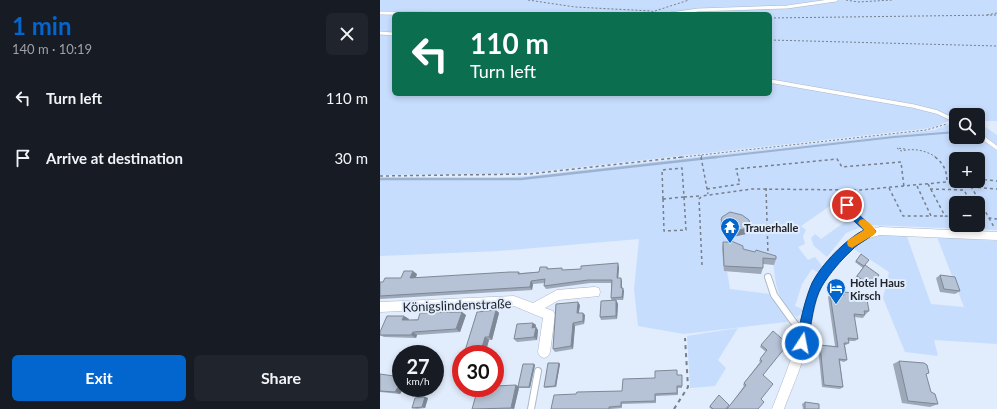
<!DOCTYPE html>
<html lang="en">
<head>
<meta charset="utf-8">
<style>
  :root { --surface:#171b24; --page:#20242c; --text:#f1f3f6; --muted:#9ea1a6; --accent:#0366cf }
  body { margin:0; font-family:Lato,sans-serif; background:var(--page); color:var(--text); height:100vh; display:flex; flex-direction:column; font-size:15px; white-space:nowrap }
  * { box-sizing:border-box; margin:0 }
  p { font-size:13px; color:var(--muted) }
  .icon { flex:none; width:22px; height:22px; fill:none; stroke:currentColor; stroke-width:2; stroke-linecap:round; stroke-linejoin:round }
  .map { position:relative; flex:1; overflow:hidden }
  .side { display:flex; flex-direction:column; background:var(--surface); width:380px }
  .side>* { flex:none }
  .hud { position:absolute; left:12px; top:12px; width:380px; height:84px; border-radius:6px; box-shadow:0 2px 6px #0003; background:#0b6e4f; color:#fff; overflow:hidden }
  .buttons { position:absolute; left:569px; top:108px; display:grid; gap:8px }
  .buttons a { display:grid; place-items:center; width:36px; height:36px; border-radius:6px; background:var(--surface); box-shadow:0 2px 6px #0003; font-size:20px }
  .speed { position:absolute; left:12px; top:345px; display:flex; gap:8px; font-size:20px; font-weight:700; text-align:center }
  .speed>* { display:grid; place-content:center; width:52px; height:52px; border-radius:50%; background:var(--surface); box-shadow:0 2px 6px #0003; line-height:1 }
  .speed small { font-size:10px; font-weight:400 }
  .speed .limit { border:6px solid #d22; background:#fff; color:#111 }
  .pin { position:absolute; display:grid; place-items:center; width:34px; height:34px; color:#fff; margin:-17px; border:2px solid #fff; border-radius:50%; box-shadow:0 1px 4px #0007 }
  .me { position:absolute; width:44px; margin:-22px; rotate:11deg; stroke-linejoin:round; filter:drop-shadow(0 0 3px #0008) }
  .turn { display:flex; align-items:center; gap:14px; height:84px; padding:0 12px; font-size:18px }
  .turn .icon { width:52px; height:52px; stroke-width:2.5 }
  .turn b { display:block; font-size:28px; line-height:34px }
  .round { display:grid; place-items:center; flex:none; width:42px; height:42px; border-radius:6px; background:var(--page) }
  .head { display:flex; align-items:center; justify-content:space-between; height:68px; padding:0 12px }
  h1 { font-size:24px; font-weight:700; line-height:30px; color:var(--accent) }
  .primary-button { display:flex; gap:8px; margin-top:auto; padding:8px 12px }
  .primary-button a { flex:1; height:46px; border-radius:6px; background:var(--accent); color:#fff; font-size:16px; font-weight:700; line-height:46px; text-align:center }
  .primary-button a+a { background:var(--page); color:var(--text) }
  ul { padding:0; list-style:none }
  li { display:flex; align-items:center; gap:12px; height:60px; padding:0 12px }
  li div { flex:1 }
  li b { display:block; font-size:15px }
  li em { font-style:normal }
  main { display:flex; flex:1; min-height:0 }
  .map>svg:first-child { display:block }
  .green { fill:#c7ddfd; fill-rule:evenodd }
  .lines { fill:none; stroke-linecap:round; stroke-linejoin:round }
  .stream-far1 { stroke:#9cb2d1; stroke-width:2 }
  .stream { stroke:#9cb2d1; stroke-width:2.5 }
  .lane-far3-casing { stroke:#acb9cc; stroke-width:4 }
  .lane-far2-casing { stroke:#acb9cc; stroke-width:4.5 }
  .lane-far1-casing { stroke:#acb9cc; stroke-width:6 }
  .lane-casing { stroke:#acb9cc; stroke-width:8 }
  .street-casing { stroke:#acb9cc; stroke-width:1 }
  .path-far2 { stroke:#777f8a; stroke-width:1; stroke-dasharray:2 2; stroke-linecap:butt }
  .path-far1 { stroke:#777f8a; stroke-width:1.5; stroke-dasharray:3 3; stroke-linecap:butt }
  .path { stroke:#777f8a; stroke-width:2; stroke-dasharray:4 4; stroke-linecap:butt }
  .lane-far3 { stroke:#fff; stroke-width:3 }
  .lane-far2 { stroke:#fff; stroke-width:3.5 }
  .lane-far1 { stroke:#fff; stroke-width:4.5 }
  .lane { stroke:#fff; stroke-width:6 }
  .street { fill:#fff; fill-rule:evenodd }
  .wall { fill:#9da8b8 }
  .shaded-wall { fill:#7f8896 }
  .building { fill:#b6c3d6; stroke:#7f8896 }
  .route { fill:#0366cf; stroke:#024287 }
  .slow { fill:#f59e0b }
  .labels { text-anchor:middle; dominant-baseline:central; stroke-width:4; stroke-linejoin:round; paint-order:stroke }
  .poi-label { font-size:11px; font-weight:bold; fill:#20252c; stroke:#e1ecfc; text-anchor:start }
  .near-street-label { font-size:13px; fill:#20252c; stroke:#e1ecfc }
</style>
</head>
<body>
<main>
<section class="side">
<div class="head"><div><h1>1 min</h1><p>140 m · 10:19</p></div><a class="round"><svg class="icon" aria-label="close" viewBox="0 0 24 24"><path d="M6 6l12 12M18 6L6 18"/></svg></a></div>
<ul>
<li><svg class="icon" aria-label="left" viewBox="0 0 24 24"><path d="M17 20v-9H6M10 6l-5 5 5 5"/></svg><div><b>Turn left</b></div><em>110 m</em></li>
<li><svg class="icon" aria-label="arrive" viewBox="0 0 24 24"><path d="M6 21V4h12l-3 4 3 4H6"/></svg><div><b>Arrive at destination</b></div><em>30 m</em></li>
</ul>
<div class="primary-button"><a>Exit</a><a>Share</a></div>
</section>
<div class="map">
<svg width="617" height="409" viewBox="0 0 617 409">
  <rect width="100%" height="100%" fill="#e1ecfc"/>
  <g class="green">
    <path d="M0,0H452L401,6L300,11L286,14L0,12Z"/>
    <path d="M459,0H617V121H598V115H576V120L560,113L390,80V14H294L311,11L424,6Z"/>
    <path d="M0,14H14V33L0,32Z"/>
    <path d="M0,33L14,35V94H390V83L528,106L556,113L570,120L558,126L543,129L138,174L0,175Z"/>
    <path d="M598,122L617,135V146L598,132Z"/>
    <path d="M572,123H576V137H598V135L617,151V230L490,225L471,205H464L457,210L450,206L421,226L426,230L423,236L425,244L418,247L428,260L435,257L442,266L439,273L432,269L422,284L415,306L425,310L417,317C412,314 409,310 406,306C395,292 395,277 393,260L383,259L384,264H381V274L347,271L350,289L390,294L409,321L406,322L304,334L258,326L254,289L259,239L119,251L0,256V177L117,178L148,176L554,130ZM576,159H598V181H576ZM576,203H598V225H576Z"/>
    <path d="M465,214L476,220L481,227L466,233L447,257L434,246L431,238L435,234L441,239L465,222L460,217Z"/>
    <path d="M500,234H526L551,304L584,307L557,237L617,241V344L554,340L558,356L525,352L503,298L509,272L474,249L491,236Z"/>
    <path d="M358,328L338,360L346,368L335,386L310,388L307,336Z"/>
  </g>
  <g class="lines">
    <path class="stream-far1" d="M328,158L514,137L576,132"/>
    <path class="stream" d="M0,179H141L337,157"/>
    <defs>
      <g id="lane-far3">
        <path d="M0,13L67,14"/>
        <path d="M290,14L318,10L407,7L456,0"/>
        <path d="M0,33L14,34"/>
      </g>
      <g id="lane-far2">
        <path d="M390,81L533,106L557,112L576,121"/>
        <path d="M598,134L617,148"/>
      </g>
      <path id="lane-far1" d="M467,205L468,210L491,231"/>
      <g id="lane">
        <path d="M388,277L394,295L423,335"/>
        <path d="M151,409L158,371"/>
      </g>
      <g id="street">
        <path d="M500,227L617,232V240L500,235C474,240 449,267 439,292C432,311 431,332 425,351C420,371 411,390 404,409H392C400,388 409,367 415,346C421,328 422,310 428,293C440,262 468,234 500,227Z"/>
        <path d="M215,287L219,288L220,292L219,296L179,300L165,308L173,311L175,315L170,352L168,356L164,358L160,356L158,352L163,318L134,306L0,312V302L134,296L153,303L177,290Z"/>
      </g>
    </defs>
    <use href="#lane-far3" class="lane-far3-casing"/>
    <use href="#lane-far2" class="lane-far2-casing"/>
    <use href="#lane-far1" class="lane-far1-casing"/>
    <use href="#lane" class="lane-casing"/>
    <use href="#street" class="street-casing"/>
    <g class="path-far2">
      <path d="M148,0L195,7L271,11L279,14"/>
      <path d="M466,0L478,2L512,0"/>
      <path d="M275,11L309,0"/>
      <path d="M607,15L617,13"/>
      <path d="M390,18L617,15"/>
      <path d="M390,40L617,46"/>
      <path d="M525,149L517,148L521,151C534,148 546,150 557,158"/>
      <path d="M321,155L322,158"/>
      <path d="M294,158L546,130L567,124"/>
    </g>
    <g class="path-far1">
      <path d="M321,157L328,194"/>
      <path d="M555,157C564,164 567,171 567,182"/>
      <path d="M0,176L149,174L303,157"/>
      <path d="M598,179L617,181"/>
      <path d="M588,181L609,218L617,219"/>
      <path d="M548,184L565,216L576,217"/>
      <path d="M537,186L551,216H565"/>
      <path d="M592,187L617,189"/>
      <path d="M386,188L388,254"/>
      <path d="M509,188L523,216H551"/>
      <path d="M327,189L360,184L356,169L457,159L462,167L521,162L524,187"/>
      <path d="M550,189L584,190L591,203"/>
      <path d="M461,190L465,200"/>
      <path d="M304,197L321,196"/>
      <path d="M283,199L284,231L306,230L304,197"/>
      <path d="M283,199L282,170L302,168L304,197"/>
      <path d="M283,199L304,197"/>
      <path d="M598,216V218"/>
      <path d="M609,218L614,227"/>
      <path d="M322,265L319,199L322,196L372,189L480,190L577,181"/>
    </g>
    <path class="path" d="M294,409L308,387L305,338"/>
    <use href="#lane-far3" class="lane-far3"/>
    <use href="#lane-far2" class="lane-far2"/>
    <use href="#lane-far1" class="lane-far1"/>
    <use href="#lane" class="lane"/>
    <use href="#street" class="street"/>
  </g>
  <g class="wall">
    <path d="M341,220L369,231L366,234L348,238V234L340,226Z"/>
    <path d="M349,240L363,249L396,259L394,265L383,264V268L381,274L344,271L342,248L343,242H349Z"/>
    <path d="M481,254L491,286L488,289L474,279L483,268L475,262Z"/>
    <path d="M167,267L169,269L184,270L239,267L238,278L242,281V288L244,291L243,300H236L238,304L237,319L221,320L220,317L232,301L231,298V283H210L166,289L164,286L165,283L153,284L152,290L0,299V282H3L37,274L36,278L139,272L140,273L159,272Z"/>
    <path d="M560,275L580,291L575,294L560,292L556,278Z"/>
    <path d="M463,292L489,311L486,314H485V315L483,318L474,317L478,339L475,341H468L469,343L466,345H465L467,360L464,362L460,361L463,387L460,389L442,387L438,347L440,345L455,346L448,297L450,294L461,295Z"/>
    <path d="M200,305L199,313L205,315L204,324L195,326L193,349L175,352L173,349Z"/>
    <path d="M116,310L119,313L112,340H109L105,354H84Z"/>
    <path d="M86,315L80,332L37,335L36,338L4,337L0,335L24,316L29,319L28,320Z"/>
    <path d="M153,323L156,325L155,327L158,330L157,340L137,342L134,339Z"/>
    <path d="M408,344L347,409H331L329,407L330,406L349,407L364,386L363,385L364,383L380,362L379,361L386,352L380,347L381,345Z"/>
    <path d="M519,361L551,392L558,404L550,407L522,403L513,364Z"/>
    <path d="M179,363L180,364L176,387L165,388L164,387Z"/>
    <path d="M154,364L155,365L150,388H139L134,409H92L136,385L138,386Z"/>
    <path d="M0,374L21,388H24L20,394L0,392Z"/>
    <path d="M302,375V388H298V395L276,396V403L242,404V408L231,409H171L196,394L242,391L275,378Z"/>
    <path d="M45,397L48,398L45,408L37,409L32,408Z"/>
    <path d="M425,402L439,409H423L422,404Z"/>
  </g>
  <g class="shaded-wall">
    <path d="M370,225L369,231L366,234L348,238L349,232Z"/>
    <path d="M238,263L239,267L238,282L237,278Z"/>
    <path d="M33,271L37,274L34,281L30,278Z"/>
    <path d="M241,278L242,281V291L241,288Z"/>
    <path d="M151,281L153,284L152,290L150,287Z"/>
    <path d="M243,288L244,291L243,300L242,297Z"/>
    <path d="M236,300L238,304L237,319L236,316Z"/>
    <path d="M198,302L200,305L198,316L197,313Z"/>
    <path d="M116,310L119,313L112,340L109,337Z"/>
    <path d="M82,312L86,315L80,332L76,329Z"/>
    <path d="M203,313L205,315L204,324L203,321Z"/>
    <path d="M24,316L29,319L27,323L22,320Z"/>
    <path d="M153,323L156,325L155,330L152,328Z"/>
    <path d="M193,323L195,326L193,349L191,346Z"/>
    <path d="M156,327L158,330L157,340L154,337Z"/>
    <path d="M33,332L37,335L36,338L31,335Z"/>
    <path d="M105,337L109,340L105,354H100Z"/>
    <path d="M179,363L180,364L176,387L175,386Z"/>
    <path d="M154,364L155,365L150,388L149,387Z"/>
    <path d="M20,384H21V388H24L20,394L15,392Z"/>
    <path d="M136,385L139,387H138L139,388L134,409L131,408Z"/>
    <path d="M45,397L48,398L45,408L42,407Z"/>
  </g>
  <g class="building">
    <path d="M350,212L362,215L369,220L370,225L368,228L349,232L348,228L341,220L342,217Z"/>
    <path d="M349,240L363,246V249L375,252L376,250L396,256V259L383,258V268L344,266L343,242H349Z"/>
    <path d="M481,254L489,260L484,266L476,261Z"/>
    <path d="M238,263L237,278H241V288H243L242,297L231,298L232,280H208L164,286L165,279L151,281L150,287L0,296V282H3L5,278H21L24,271H33L30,278L130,272H139L138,274L159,272L160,267H167V269L182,268V270L201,269V266Z"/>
    <path d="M485,265L499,275L491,286L477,276Z"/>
    <path d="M560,275L575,277L580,291L564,289Z"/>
    <path d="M463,292L486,294L489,311H484L485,315L474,314L478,339L468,338L469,343H464L467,360L459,359L463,387L444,385L440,345L458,347L450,294L464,295Z"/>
    <path d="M236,300V316L220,317L221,301Z"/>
    <path d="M198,302L197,313H203V321L193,323L191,346L173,349L176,304Z"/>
    <path d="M116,310L109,337H105L100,354H84L97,312Z"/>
    <path d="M82,312L76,329L33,332L31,335H0V332L7,316H24L22,320H38L40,313Z"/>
    <path d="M153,323L152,328L156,327L154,337L134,339L137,324Z"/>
    <path d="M393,331L408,344L383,375L393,384L381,399L384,402L378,409H347L366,385L364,383L382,361L380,359L387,350L381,345Z"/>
    <path d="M519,361L544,363L547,365L549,373L546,374L551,392L555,394L558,404L528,401Z"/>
    <path d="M168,363H179L175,386L164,387Z"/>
    <path d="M143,364H154L149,387H138Z"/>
    <path d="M297,370V375H302V386H297V393L275,394V401L241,402V406L229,407V409H171L174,395L196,394L197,392L242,391L243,379L275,378V371Z"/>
    <path d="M0,374L21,377V384H20L15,392L0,391Z"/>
    <path d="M136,385L131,408L92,409L98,388H115V386Z"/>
    <path d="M339,395L349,405L346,409H333L330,406Z"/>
    <path d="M45,397L42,407L32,408L35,398Z"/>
    <path d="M425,402L439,404V409H425Z"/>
  </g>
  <path class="route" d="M467,202L471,203L473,209L496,231C494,236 477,244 472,250C461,260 450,273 442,286C433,301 431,326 428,343L426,348L422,349L418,348L416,343C420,323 424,302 432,283C441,265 466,239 484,230L465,213L463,205Z"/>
  <path class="slow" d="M483,219C488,221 493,226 496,231L495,234L475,246L472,248L468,246L467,243L468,240L484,230L478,223L480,220Z"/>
  <defs>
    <symbol id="temple-pin" viewBox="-11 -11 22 30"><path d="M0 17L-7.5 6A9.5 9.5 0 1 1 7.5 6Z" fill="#0366cf" stroke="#e1ecfc"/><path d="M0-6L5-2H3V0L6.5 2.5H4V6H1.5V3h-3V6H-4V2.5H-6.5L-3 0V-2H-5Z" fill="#fff"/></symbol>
    <symbol id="hotel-pin" viewBox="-11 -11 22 30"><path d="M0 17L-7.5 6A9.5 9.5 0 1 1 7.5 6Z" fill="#0366cf" stroke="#e1ecfc"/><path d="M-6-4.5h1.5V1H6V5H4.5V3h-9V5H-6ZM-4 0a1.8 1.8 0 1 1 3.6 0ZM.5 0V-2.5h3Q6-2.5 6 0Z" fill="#fff"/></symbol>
  </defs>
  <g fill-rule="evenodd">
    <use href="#temple-pin" x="339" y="216" width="22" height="30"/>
    <use href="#hotel-pin" x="445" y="277" width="22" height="30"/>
  </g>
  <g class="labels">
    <g class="poi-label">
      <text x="364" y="227">Trauerhalle</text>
      <text x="470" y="282">Hotel Haus<tspan x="470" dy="13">Kirsch</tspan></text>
    </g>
    <g class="near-street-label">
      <text transform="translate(77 305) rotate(-2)">Königslindenstraße</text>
    </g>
  </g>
</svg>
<div class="buttons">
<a><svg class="icon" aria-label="search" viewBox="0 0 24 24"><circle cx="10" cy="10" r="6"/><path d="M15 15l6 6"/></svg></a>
<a>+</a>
<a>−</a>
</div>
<div class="speed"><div>27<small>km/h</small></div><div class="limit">30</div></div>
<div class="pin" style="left:467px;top:205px;background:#d93025"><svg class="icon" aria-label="arrive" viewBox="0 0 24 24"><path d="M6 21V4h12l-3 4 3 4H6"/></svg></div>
<svg class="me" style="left:422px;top:343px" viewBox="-20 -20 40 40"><circle r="17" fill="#0366cf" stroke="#fff" stroke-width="3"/><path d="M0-11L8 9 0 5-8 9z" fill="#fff"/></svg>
<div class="hud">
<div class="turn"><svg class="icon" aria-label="left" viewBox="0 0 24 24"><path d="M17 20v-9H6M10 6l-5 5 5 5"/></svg><div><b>110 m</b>Turn left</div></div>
</div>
</div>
</main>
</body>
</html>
